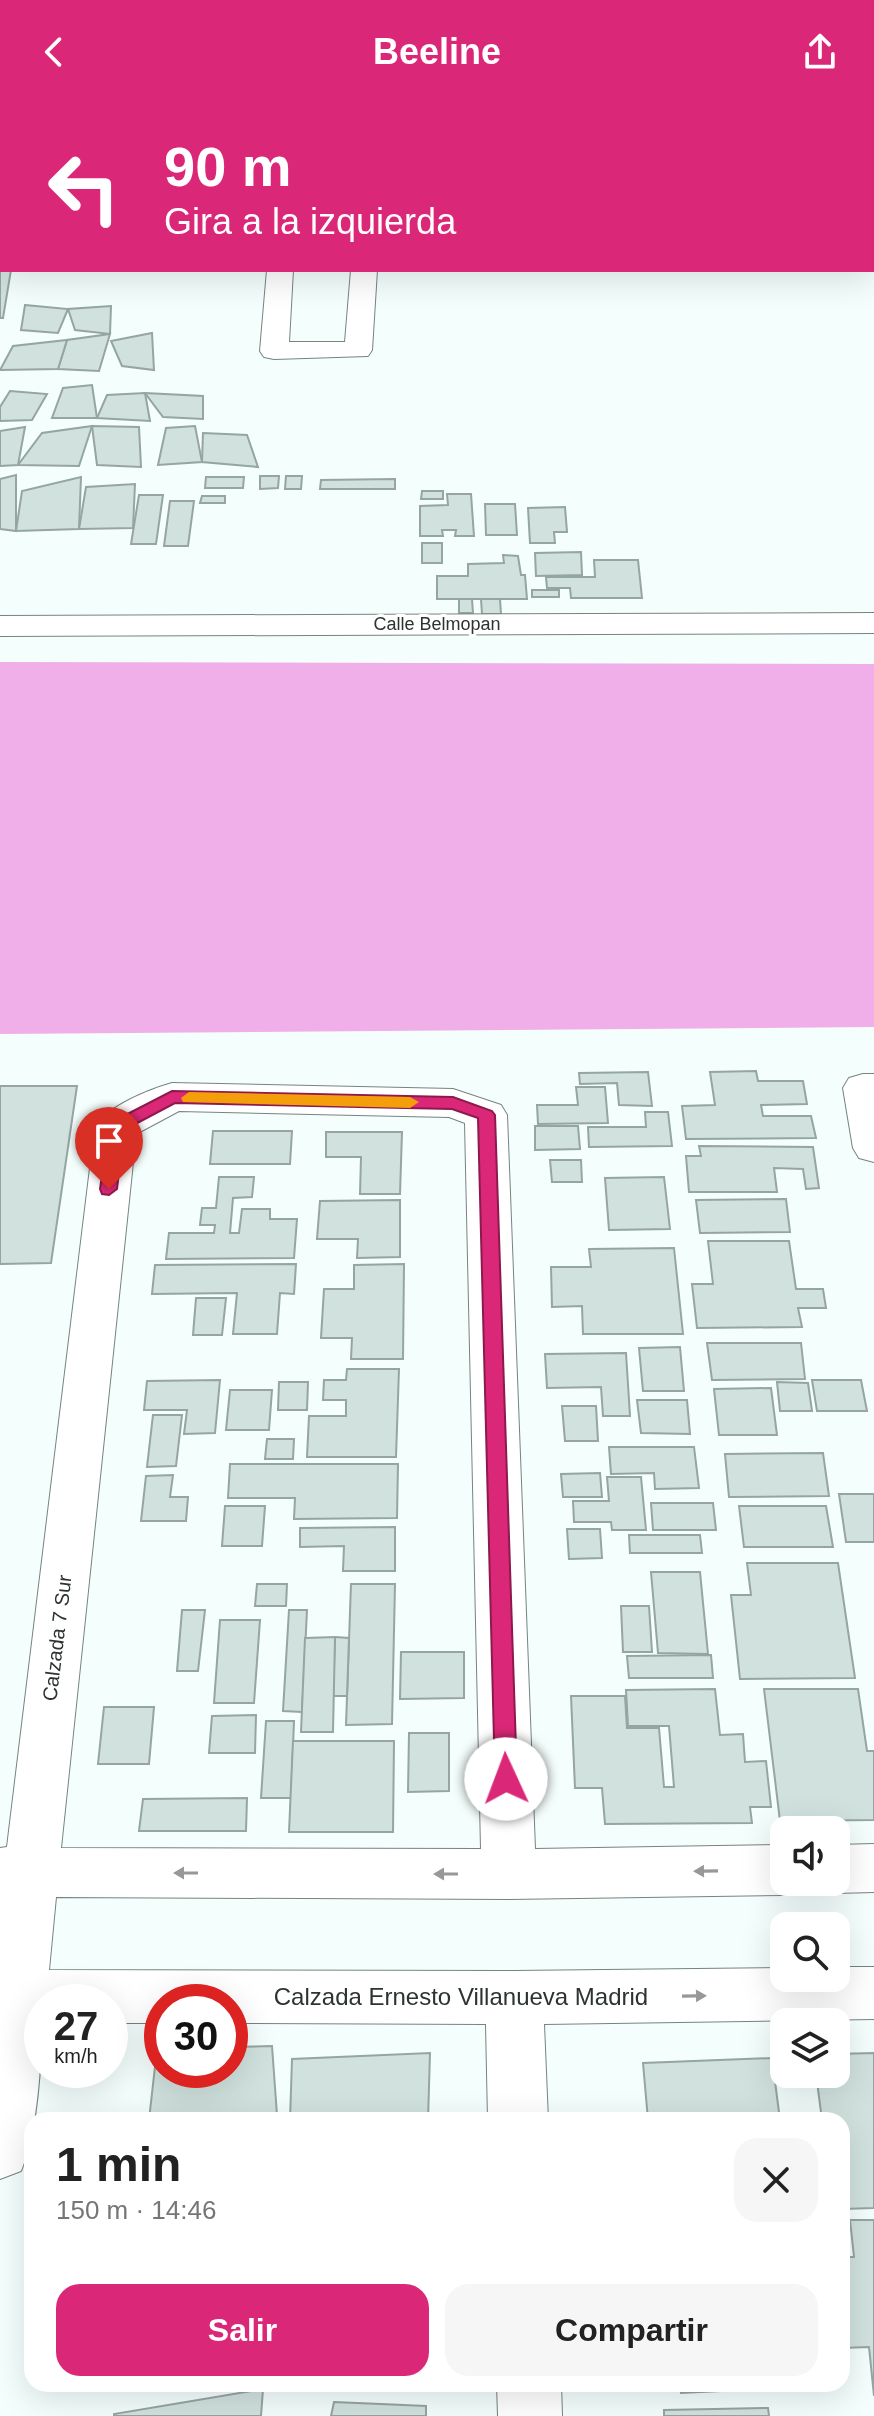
<!DOCTYPE html>
<html lang="es">
<head>
<meta charset="utf-8">
<style>
  :root { --surface:#fff; --page:#f6f6f6; --text:#222; --muted:#767676; --accent:#db2777 }
  body { margin:0; font-family:Helvetica,sans-serif; background:var(--page); color:var(--text); height:100vh; display:flex; flex-direction:column; font-size:30px; white-space:nowrap }
  * { box-sizing:border-box; margin:0 }
  p { font-size:26px; color:var(--muted) }
  .icon { flex:none; width:44px; height:44px; fill:none; stroke:currentColor; stroke-width:2; stroke-linecap:round; stroke-linejoin:round }
  .map { position:relative; flex:1; overflow:hidden }
  .side { position:absolute; left:24px; top:2008px; width:826px; height:280px; display:flex; flex-direction:column; background:var(--surface); border-radius:24px; box-shadow:0 8px 32px #0002 }
  .side>* { flex:none }
  .hud { position:absolute; left:0px; top:0px; width:874px; height:168px; box-shadow:0 8px 32px #0002; background:#db2777; color:#fff; overflow:hidden }
  .controls { position:absolute; left:770px; top:1712px; display:grid; gap:16px }
  .controls a { display:grid; place-items:center; width:80px; height:80px; border-radius:16px; background:var(--surface); box-shadow:0 8px 32px #0002; font-size:40px }
  .speed { position:absolute; left:24px; top:1880px; display:flex; gap:16px; font-size:40px; font-weight:700; text-align:center }
  .speed>* { display:grid; place-content:center; width:104px; height:104px; border-radius:50%; background:var(--surface); box-shadow:0 8px 32px #0002; line-height:1 }
  .speed small { font-size:20px; font-weight:400 }
  .speed .limit { border:12px solid #d22; background:#fff; color:#111 }
  .pin { position:absolute; display:grid; place-items:center; width:68px; height:68px; color:#fff; margin:-82px -34px; border-radius:50% 50% 50% 0; rotate:-45deg; box-shadow:0 0 8px #0007 }
  .pin .icon { rotate:45deg }
  .me { position:absolute; width:88px; margin:-44px; rotate:358deg; stroke-linejoin:round; filter:drop-shadow(0 0 6px #0008) }
  .turn { display:flex; align-items:center; gap:28px; height:168px; padding:0 32px; font-size:36px }
  .turn .icon { width:104px; height:104px; stroke-width:2.5 }
  .turn b { display:block; font-size:56px; line-height:68px }
  .round { display:grid; place-items:center; flex:none; width:84px; height:84px; border-radius:24px; background:var(--page) }
  .head { display:flex; align-items:center; justify-content:space-between; height:136px; padding:0 32px }
  h1 { font-size:48px; font-weight:600; line-height:60px }
  .button { display:flex; gap:16px; margin-top:auto; padding:16px 32px }
  .button a { flex:1; height:92px; border-radius:24px; background:var(--accent); color:#fff; font-size:32px; font-weight:600; line-height:92px; text-align:center }
  .button a+a { background:var(--page); color:var(--text) }
  header { display:flex; justify-content:space-between; align-items:center; height:104px; padding:0 32px; background:var(--accent); color:#fff; font-size:36px; font-weight:600 }
  .map>svg:first-child { display:block }
  .forest { fill:#f0afe9 }
  .building { fill:#d1e2de; stroke:#95a5a1; stroke-width:2 }
  .lines { fill:none; stroke-linecap:round; stroke-linejoin:round }
  .minor-casing { stroke:#758481; stroke-width:2 }
  .minor { fill:#fff; fill-rule:evenodd }
  .oneway { fill:#969998 }
  .route { fill:#db2777; stroke:#8e194d; stroke-width:2 }
  .slow { fill:#f59e0b }
  .labels { text-anchor:middle; dominant-baseline:central; stroke-width:6; stroke-linejoin:round; paint-order:stroke }
  .far-street-label { font-size:18px; fill:#2c3331; stroke:#fff }
  .street-label { font-size:20px; fill:#2c3331; stroke:#fff }
  .near-street-label { font-size:24px; fill:#2c3331; stroke:#fff }
</style>
</head>
<body>
<header><svg class="icon" aria-label="back" viewBox="0 0 24 24"><path d="M15 5l-7 7 7 7"/></svg>Beeline<svg class="icon" aria-label="share" viewBox="0 0 24 24"><path d="M12 15V3M7 8l5-5 5 5M5 13v7h14v-7"/></svg></header>
<div class="map">
<svg width="874" height="2312" viewBox="0 0 874 2312">
  <rect width="100%" height="100%" fill="#f4fefc"/>
  <path class="forest" d="M0,558L874,560V923L0,930Z"/>
  <g class="building">
    <path d="M0,142L2,166H11L3,214H0Z"/>
    <path d="M25,201L68,205L58,229L21,226Z"/>
    <path d="M111,202L110,230L75,226L68,205Z"/>
    <path d="M152,229L154,266L122,262L111,237Z"/>
    <path d="M110,230L99,267L58,265L67,236Z"/>
    <path d="M67,236L58,265L0,266L13,242Z"/>
    <path d="M92,281L97,314H52L63,284Z"/>
    <path d="M10,287L47,290L32,316L0,317V303Z"/>
    <path d="M145,289L150,317L97,314L107,291Z"/>
    <path d="M145,289L203,292V315L163,313Z"/>
    <path d="M92,322L79,362L18,361L42,329Z"/>
    <path d="M92,322L139,323L141,363L97,361Z"/>
    <path d="M195,322L202,358L158,361L166,324Z"/>
    <path d="M25,323L18,361L0,362V327Z"/>
    <path d="M203,329L247,331L258,363L202,358Z"/>
    <path d="M16,371V427L0,425V375Z"/>
    <path d="M260,372H279L278,384L260,385Z"/>
    <path d="M286,372H302L301,385H285Z"/>
    <path d="M81,373L79,425L16,427L22,387Z"/>
    <path d="M206,373H244L243,384H205Z"/>
    <path d="M395,375V385H320L321,376Z"/>
    <path d="M135,380L133,424L79,425L86,383Z"/>
    <path d="M422,387H443V395H421Z"/>
    <path d="M447,390H471L474,432H455L456,426H442L443,432H420V402L448,401Z"/>
    <path d="M139,391H163L156,440H131Z"/>
    <path d="M202,392H225V399H200Z"/>
    <path d="M170,397H194L188,442H164Z"/>
    <path d="M485,400H515L517,431H486Z"/>
    <path d="M565,403L567,428H554L555,439H530L528,404Z"/>
    <rect x="422" y="439" width="20" height="20"/>
    <path d="M581,448L582,471L536,472L535,449Z"/>
    <path d="M503,451L518,452L521,471H525L527,495H437V472H468V460L504,459Z"/>
    <path d="M594,456H638L642,494H571L570,484H547L546,473H595Z"/>
    <rect x="532" y="486" width="27" height="7"/>
    <path d="M459,495H472L473,509H459Z"/>
    <path d="M481,495H500L501,510H482Z"/>
    <path d="M756,967L758,977H803L807,1000L761,1001L763,1012H811L816,1034L686,1035L682,1002L715,1001L710,968Z"/>
    <path d="M648,968L652,1002L619,1001L617,979L580,980L579,969Z"/>
    <path d="M0,982H77L51,1159L0,1160Z"/>
    <path d="M576,983H605L608,1019L538,1020L537,1001H578Z"/>
    <path d="M645,1008H668L672,1042L589,1043L588,1023H646Z"/>
    <path d="M535,1022H578L580,1045L535,1046Z"/>
    <path d="M213,1027H292L290,1060H210Z"/>
    <path d="M326,1028H402L400,1090H360L361,1053H326Z"/>
    <path d="M699,1042L813,1043L819,1084L806,1085L803,1065L774,1064L777,1088H689L686,1052H701Z"/>
    <path d="M550,1056H581L582,1078H552Z"/>
    <path d="M219,1073H254L252,1093L233,1094L230,1129H239L242,1105H270V1115H297L294,1154L166,1155L169,1129H214L215,1121H200L202,1104H216Z"/>
    <path d="M664,1073L670,1125L609,1126L605,1074Z"/>
    <path d="M786,1095L790,1128L700,1129L696,1096Z"/>
    <path d="M400,1096V1153L357,1154L358,1135H317L320,1097Z"/>
    <path d="M708,1137H789L796,1185H823L826,1204H798L802,1223L697,1224L692,1180H713Z"/>
    <path d="M674,1144L683,1230H583L582,1202L552,1203L551,1163H591L589,1145Z"/>
    <path d="M296,1160L294,1190L280,1189L277,1230H233L237,1189L152,1190L155,1161Z"/>
    <path d="M404,1160L403,1255H351L352,1234H321L324,1185H354V1161Z"/>
    <path d="M196,1194H226L222,1231H193Z"/>
    <path d="M707,1239H801L805,1275L712,1276Z"/>
    <path d="M680,1243L684,1287H643L639,1244Z"/>
    <path d="M626,1249L630,1312H603L601,1283L547,1284L545,1250Z"/>
    <path d="M347,1265H399L396,1353H307L309,1312H346V1296H323L324,1276H346Z"/>
    <path d="M220,1276L215,1329L184,1330L187,1306H144L147,1277Z"/>
    <path d="M812,1276H861L867,1307H817Z"/>
    <path d="M279,1278H308L307,1306H278Z"/>
    <path d="M777,1278L808,1279L812,1307H780Z"/>
    <path d="M771,1284L777,1331H719L714,1285Z"/>
    <path d="M230,1286H272L269,1326H226Z"/>
    <path d="M637,1296H687L690,1330L641,1329Z"/>
    <path d="M562,1302H596L598,1337H565Z"/>
    <path d="M153,1311H182L176,1362L147,1363Z"/>
    <path d="M267,1335H294L293,1355H265Z"/>
    <path d="M609,1343H694L699,1384L655,1385L654,1369L611,1370Z"/>
    <path d="M823,1349L829,1392L729,1393L725,1350Z"/>
    <path d="M230,1360H398L397,1414L294,1415L295,1394H228Z"/>
    <path d="M600,1369L602,1393H563L561,1370Z"/>
    <path d="M173,1371L170,1393H188L186,1417H141L146,1372Z"/>
    <path d="M607,1373H641L646,1426H612L611,1418H574L573,1397H609Z"/>
    <path d="M839,1390H874V1438H846Z"/>
    <path d="M651,1399H713L716,1426H653Z"/>
    <path d="M225,1402H265L262,1442H222Z"/>
    <path d="M739,1402H826L833,1443H744Z"/>
    <path d="M395,1423V1467H343L344,1442L300,1443V1424Z"/>
    <path d="M567,1425H600L602,1454L569,1455Z"/>
    <path d="M629,1431H700L702,1449H630Z"/>
    <path d="M747,1459H838L855,1574L740,1575L731,1491H751Z"/>
    <path d="M651,1468H700L708,1550L658,1549Z"/>
    <path d="M257,1480H287L286,1502H255Z"/>
    <path d="M351,1480H395L392,1620L346,1621Z"/>
    <path d="M621,1502H649L652,1548H623Z"/>
    <path d="M182,1506H205L198,1567H177Z"/>
    <path d="M289,1506H307L302,1608L283,1607Z"/>
    <path d="M220,1516H260L254,1599H214Z"/>
    <path d="M335,1533L349,1534L347,1592H333Z"/>
    <path d="M335,1533L333,1628H301L305,1534Z"/>
    <path d="M401,1548H464V1594L400,1595Z"/>
    <path d="M711,1551L713,1574H629L627,1552Z"/>
    <path d="M715,1585L720,1631L743,1630L745,1658L766,1657L771,1703H750L752,1719L605,1720L602,1684H575L571,1592H625L627,1624H659L664,1683H674L669,1622H628L626,1586Z"/>
    <path d="M764,1585H858L867,1647H874V1716L780,1717Z"/>
    <path d="M104,1603H154L149,1660H98Z"/>
    <path d="M256,1611L255,1649H209L212,1612Z"/>
    <path d="M266,1617H294L291,1694H261Z"/>
    <path d="M409,1629H449V1687L408,1688Z"/>
    <path d="M293,1637H394L393,1728H289Z"/>
    <path d="M247,1694L246,1727H139L143,1695Z"/>
    <path d="M272,1942L277,2011L258,2016H149L157,1945H162V1966H230V1943Z"/>
    <path d="M430,1949L428,2016H290L292,1955Z"/>
    <path d="M874,1949V2104L842,2105V2016H822L816,1970H836V1950Z"/>
    <path d="M772,1954L780,2016H648L643,1959Z"/>
    <path d="M850,2116H874V2292L869,2243L842,2244V2153H854Z"/>
    <path d="M680,2280H761L762,2285L681,2289Z"/>
    <path d="M263,2285L261,2312H114V2310Z"/>
    <path d="M334,2298L426,2302V2312H331Z"/>
    <path d="M768,2304L769,2312H664V2306Z"/>
  </g>
  <g class="lines">
    <defs>
      <g id="minor">
        <rect x="872" y="86" width="2" height="16"/>
        <rect x="0" y="87" width="2" height="16"/>
        <path d="M267,166H293L289,238H345L351,166H377L372,246L368,252L274,255L264,253L260,247Z"/>
        <path d="M874,509V529L0,532V512Z"/>
        <path d="M863,970H874V1058L859,1054L853,1044L843,984L849,974Z"/>
        <path d="M172,979L453,985L501,1001L507,1011L535,1745L784,1741V1778H806L803,1783L784,1791L509,1795L56,1793L49,1866L514,1867L784,1864V1874H836V1863H874V1915L544,1920L548,2016H488L486,1920L230,1919V1898H162V1919H110V1898H42C42,1947 39,2024 21,2067L0,2075V1744L7,1743L95,1023C108,1002 148,986 172,979ZM179,1007L449,1013L465,1019L481,1745L61,1744L136,1030Z"/>
        <path d="M874,1740V1788L836,1789L817,1782L815,1778H836V1741Z"/>
        <path d="M497,2280H561L562,2312H498Z"/>
      </g>
    </defs>
    <use href="#minor" class="minor-casing"/>
    <use href="#minor" class="minor"/>
  </g>
  <defs><path id="oneway-solid" d="M-6-.8H1V-3.2L6.5 0L1 3.2V.8H-6Z" transform="scale(2)"/></defs>
  <g class="oneway">
    <use href="#oneway-solid" transform="translate(706 1767) rotate(179)"/>
    <use href="#oneway-solid" transform="translate(186 1769) rotate(-180)"/>
    <use href="#oneway-solid" transform="translate(446 1770) rotate(-180)"/>
    <use href="#oneway-solid" transform="translate(694 1892) rotate(-1)"/>
  </g>
  <path class="route" d="M172,987L453,993L492,1007L495,1011L517,1675L514,1682L506,1685L498,1682L495,1675L478,1014L452,1005L175,999L124,1026L117,1085L109,1091L102,1090L100,1085L110,1019Z"/>
  <path class="slow" d="M189,988L410,993L419,998L410,1004L183,998L181,994Z"/>
  <g class="labels">
    <g class="far-street-label">
      <text x="437" y="520">Calle Belmopan</text>
    </g>
    <g class="street-label">
      <text transform="translate(57 1534) rotate(-83)">Calzada 7 Sur</text>
    </g>
    <g class="near-street-label">
      <text x="461" y="1892">Calzada Ernesto Villanueva Madrid</text>
    </g>
  </g>
</svg>
<div class="controls">
<a><svg class="icon" aria-label="sound" viewBox="0 0 24 24"><path d="M4 9h4l5-4v14l-5-4H4zM17 9q2 3 0 6"/></svg></a>
<a><svg class="icon" aria-label="search" viewBox="0 0 24 24"><circle cx="10" cy="10" r="6"/><path d="M15 15l6 6"/></svg></a>
<a><svg class="icon" aria-label="layers" viewBox="0 0 24 24"><path d="M12 4l9 5-9 5-9-5zM3 14l9 5 9-5"/></svg></a>
</div>
<div class="speed"><div>27<small>km/h</small></div><div class="limit">30</div></div>
<div class="pin" style="left:109px;top:1085px;background:#d93025"><svg class="icon" aria-label="arrive" viewBox="0 0 24 24"><path d="M6 21V4h12l-3 4 3 4H6"/></svg></div>
<svg class="me" style="left:506px;top:1675px" viewBox="-20 -20 40 40"><circle r="19" fill="#fff"/><path d="M0-13L10 11 0 6-10 11z" fill="#db2777"/></svg>
<div class="hud">
<div class="turn"><svg class="icon" aria-label="left" viewBox="0 0 24 24"><path d="M17 20v-9H6M10 6l-5 5 5 5"/></svg><div><b>90 m</b>Gira a la izquierda</div></div>
</div>
<section class="side">
<div class="head"><div><h1>1 min</h1><p>150 m · 14:46</p></div><a class="round"><svg class="icon" aria-label="close" viewBox="0 0 24 24"><path d="M6 6l12 12M18 6L6 18"/></svg></a></div>
<div class="button"><a>Salir</a><a>Compartir</a></div>
</section>
</div>
</body>
</html>
